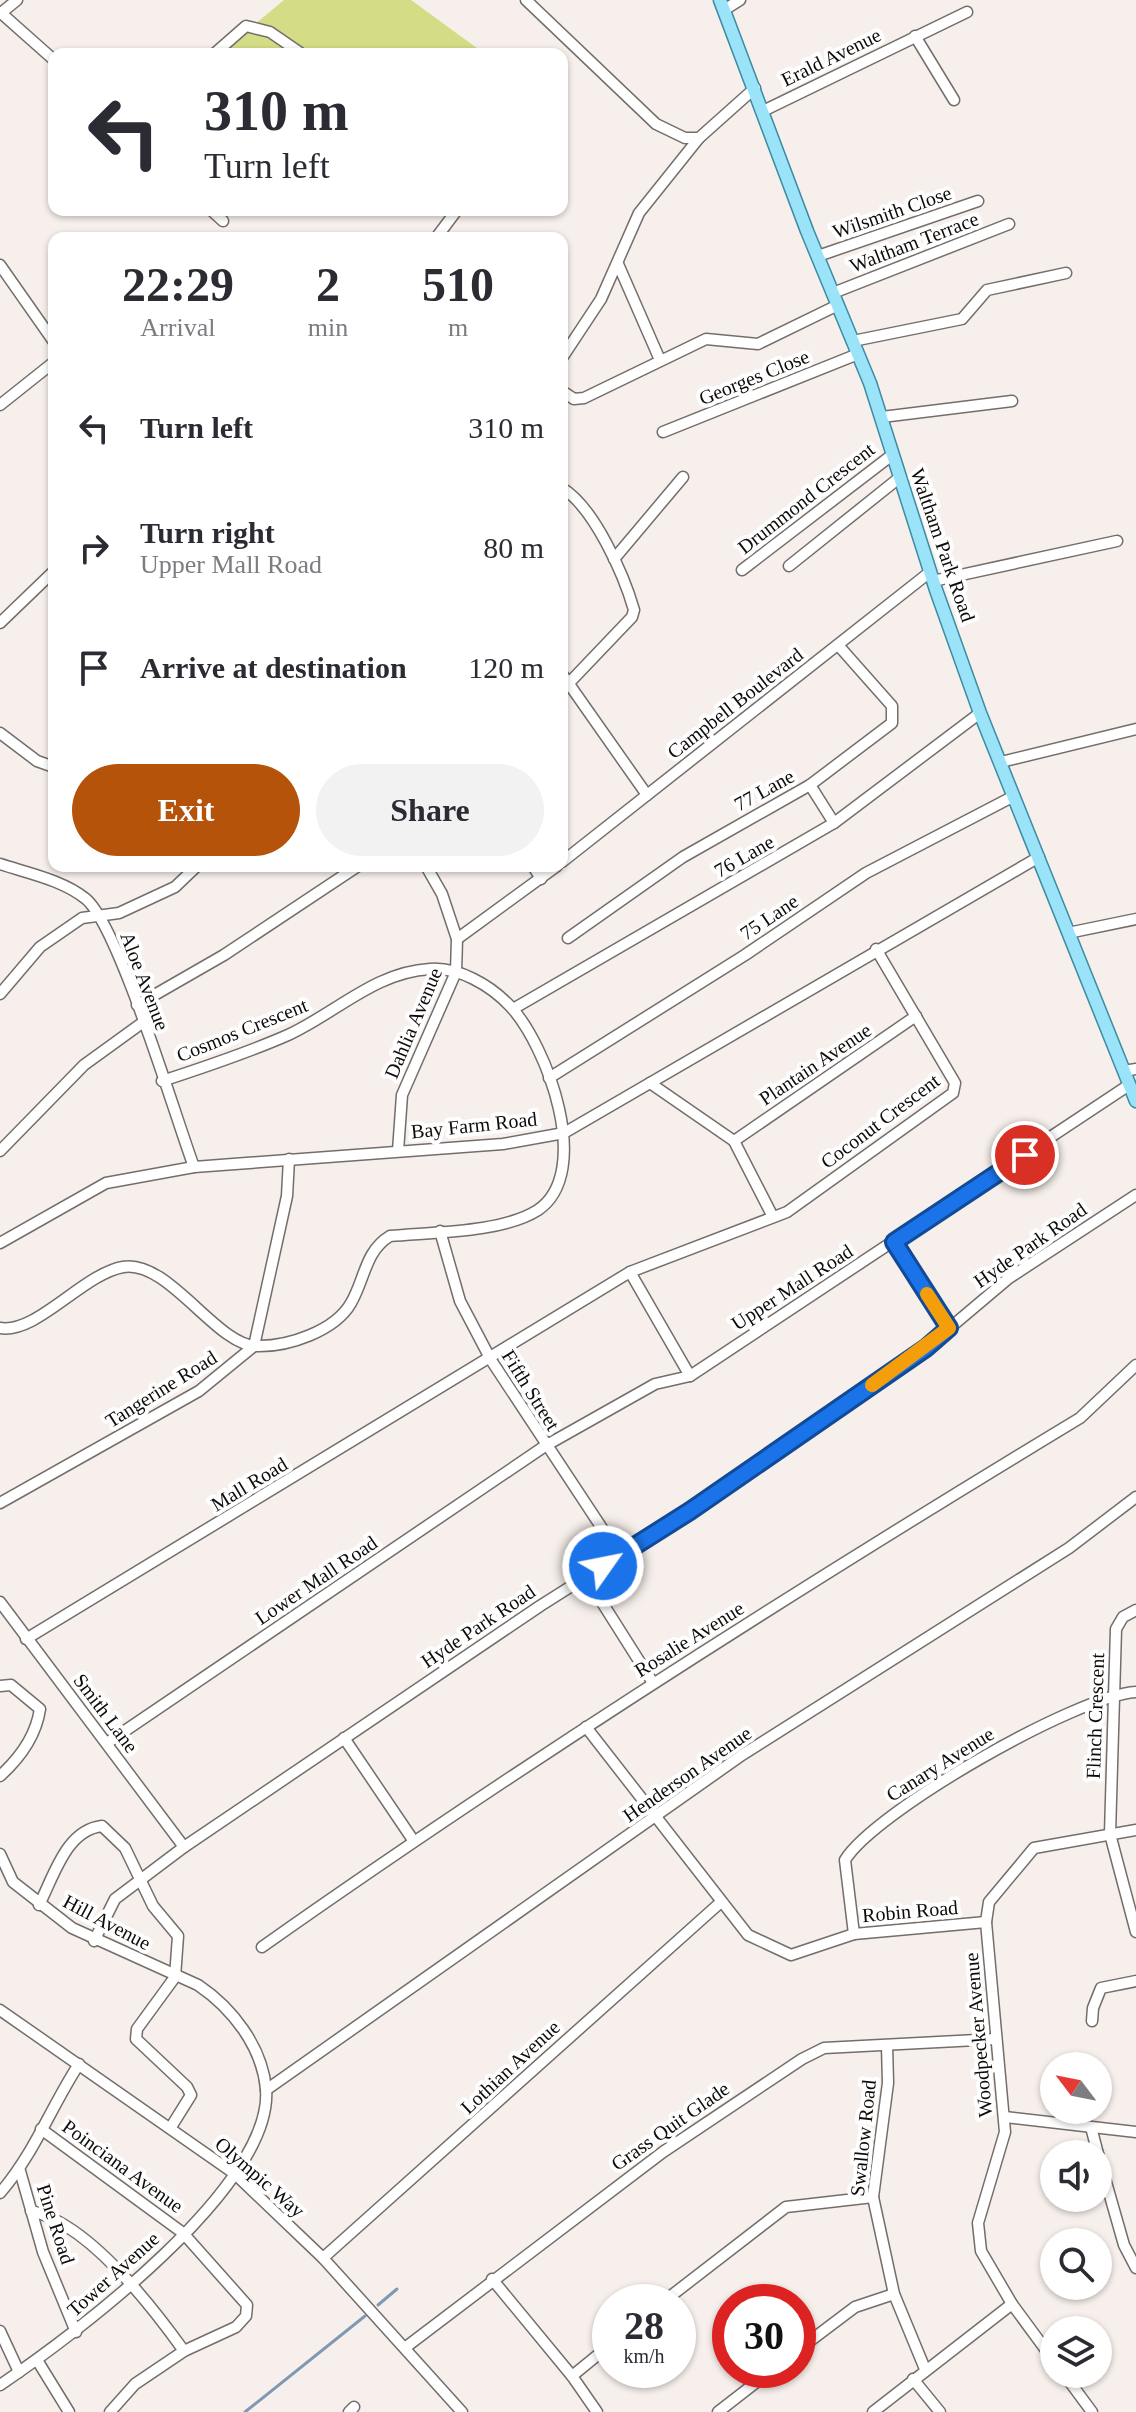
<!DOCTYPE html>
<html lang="en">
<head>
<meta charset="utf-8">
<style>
  :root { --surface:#fff; --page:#f2f2f3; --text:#2b2b33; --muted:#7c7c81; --accent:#b45309 }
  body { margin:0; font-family:"Times New Roman",serif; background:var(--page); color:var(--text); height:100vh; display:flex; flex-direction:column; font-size:30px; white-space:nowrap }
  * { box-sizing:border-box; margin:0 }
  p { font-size:26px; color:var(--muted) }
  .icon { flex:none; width:44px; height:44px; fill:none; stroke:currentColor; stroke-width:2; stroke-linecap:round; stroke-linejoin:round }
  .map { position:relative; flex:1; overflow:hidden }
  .details { position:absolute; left:48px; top:232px; width:520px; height:640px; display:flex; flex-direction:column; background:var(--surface); border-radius:16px; box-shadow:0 2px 6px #0004 }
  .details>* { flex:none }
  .guide { position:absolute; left:48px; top:48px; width:520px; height:168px; border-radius:16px; box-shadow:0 2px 6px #0004; background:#fff; color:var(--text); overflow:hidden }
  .needle { width:52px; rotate:302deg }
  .fabs { position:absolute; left:1040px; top:2052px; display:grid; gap:16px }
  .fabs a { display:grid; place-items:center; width:72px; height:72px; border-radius:50%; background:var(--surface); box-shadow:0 2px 6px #0004; font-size:40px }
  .speed { position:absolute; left:592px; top:2284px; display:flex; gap:16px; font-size:40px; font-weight:700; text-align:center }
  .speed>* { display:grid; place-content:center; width:104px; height:104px; border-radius:50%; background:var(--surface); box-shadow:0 2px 6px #0004; line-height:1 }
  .speed small { font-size:20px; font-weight:400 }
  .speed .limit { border:12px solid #d22; background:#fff; color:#111 }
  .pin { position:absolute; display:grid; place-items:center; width:68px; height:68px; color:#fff; margin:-34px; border:4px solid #fff; border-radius:50%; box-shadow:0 2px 8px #0007 }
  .me { position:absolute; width:88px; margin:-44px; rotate:57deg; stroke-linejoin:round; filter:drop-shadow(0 0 6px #0008) }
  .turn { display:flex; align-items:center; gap:28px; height:168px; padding:0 24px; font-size:36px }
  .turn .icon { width:104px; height:104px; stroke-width:2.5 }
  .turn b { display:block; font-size:56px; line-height:68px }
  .eta { display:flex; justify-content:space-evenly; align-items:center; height:136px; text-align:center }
  .eta b { font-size:48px; font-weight:800; line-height:56px }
  .cta { display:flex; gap:16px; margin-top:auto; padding:16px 24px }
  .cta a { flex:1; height:92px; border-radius:48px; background:var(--accent); color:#fff; font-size:32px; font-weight:800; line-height:92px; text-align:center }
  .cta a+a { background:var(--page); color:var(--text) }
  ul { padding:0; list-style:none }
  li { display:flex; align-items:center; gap:24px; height:120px; padding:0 24px }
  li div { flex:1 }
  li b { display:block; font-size:30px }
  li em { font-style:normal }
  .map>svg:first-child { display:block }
  .green { fill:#d5dc86 }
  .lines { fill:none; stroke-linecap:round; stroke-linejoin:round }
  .stream { stroke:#7f99b5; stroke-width:3 }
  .minor-casing { stroke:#736e6a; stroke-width:13 }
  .major-casing { stroke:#3d8ca2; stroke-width:15 }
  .minor { stroke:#fff; stroke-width:10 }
  .major { stroke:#9ae3f9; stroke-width:12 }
  .route-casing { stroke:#114b97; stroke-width:20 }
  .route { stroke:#1a73e8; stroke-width:14 }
  .slow { stroke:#f59e0b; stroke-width:14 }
  .labels { text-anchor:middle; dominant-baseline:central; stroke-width:8; stroke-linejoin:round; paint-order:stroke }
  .street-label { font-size:20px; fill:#0d0b09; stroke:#fefefe }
</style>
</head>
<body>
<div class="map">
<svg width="1136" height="2412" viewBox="0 0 1136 2412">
  <rect width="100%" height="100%" fill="#f6efeb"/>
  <path class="green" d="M284,0H411L485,54H229L225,49Z"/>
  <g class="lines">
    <g class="stream">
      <path d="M378,2305L397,2289"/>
      <path d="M245,2412L365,2316"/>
    </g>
    <defs>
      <g id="minor">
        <path d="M526,0L656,124L685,138H699L755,88"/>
        <path d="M724,10L740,0"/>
        <path d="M0,12L54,60"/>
        <path d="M1,13L17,0"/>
        <path d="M915,36L954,100"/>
        <path d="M214,54L246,26L270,32L302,54"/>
        <path d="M763,111L967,12"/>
        <path d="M211,210L223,221"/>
        <path d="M436,238L457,210"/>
        <path d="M818,256L978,201"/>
        <path d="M618,264L660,360"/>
        <path d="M0,265L54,342"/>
        <path d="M833,293L1009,224"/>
        <path d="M853,341L962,319L987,290L1066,273"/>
        <path d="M562,358L601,299L639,213L699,138"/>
        <path d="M562,391L574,399L584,398L706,339L758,344L838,305"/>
        <path d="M0,405L54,362"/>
        <path d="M882,417L1012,401"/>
        <path d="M663,432L858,354"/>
        <path d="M562,488C594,507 624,575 634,610L632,617L569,683"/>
        <path d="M614,559L683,477"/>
        <path d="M789,566L899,478"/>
        <path d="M742,570L892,455"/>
        <path d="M933,581L1117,541"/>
        <path d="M0,623L54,571"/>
        <path d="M562,674L647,795"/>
        <path d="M0,733L37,761L54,767"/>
        <path d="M1001,762L1136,729"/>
        <path d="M810,785L834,823"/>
        <path d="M562,862L930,572"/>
        <path d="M0,864C27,873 63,880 86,899C119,927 175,1116 194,1167"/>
        <path d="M533,866L541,879"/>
        <path d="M1068,933L1136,919"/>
        <path d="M568,938L683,857L810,785L892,723V706L838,645"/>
        <path d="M457,939L557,866"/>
        <path d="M0,994L40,947L82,918L119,913L175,887L197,866"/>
        <path d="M137,1005L224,955L358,866"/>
        <path d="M513,1009L834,823L980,713"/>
        <path d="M1124,1071L1136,1069"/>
        <path d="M549,1078L745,955L866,873L1014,796"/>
        <path d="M650,1083L734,1141L773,1217"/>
        <path d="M734,1141L916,1016"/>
        <path d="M0,1151L84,1065L142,1023"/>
        <path d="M398,1151L402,1095L456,972L457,939L442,894L426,866"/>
        <path d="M440,1231L460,1301L491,1360L619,1554"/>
        <path d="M894,1242L949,1328"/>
        <path d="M0,1243L106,1183L194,1167L503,1144L564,1133L1039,857"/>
        <path d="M630,1272L690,1376"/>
        <path d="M0,1328C37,1334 83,1274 123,1267C168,1259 216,1345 256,1346C288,1347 335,1331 351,1303C365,1279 365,1251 390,1236C433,1232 502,1233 538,1210C594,1172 547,1045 510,1006C490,985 459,967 430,969C375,972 336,1013 288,1035C247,1053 205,1067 162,1081"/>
        <path d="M0,1503L199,1391L254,1346L287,1196L289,1159"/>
        <path d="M586,1577L653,1683"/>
        <path d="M0,1602L184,1847"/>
        <path d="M1136,1610L1123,1617L1116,1629L1110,1834L1136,1932"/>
        <path d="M26,1639L630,1272L787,1212L953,1093L955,1083L876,949"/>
        <path d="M0,1686L11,1685L40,1709C36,1736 21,1757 0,1776"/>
        <path d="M586,1727L748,1935L791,1955L854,1934L986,1922"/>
        <path d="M344,1738L413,1840"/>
        <path d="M107,1743L545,1446L655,1384L690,1376L1129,1085"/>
        <path d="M0,1854L13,1882L72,1928L198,1985C232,2008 262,2046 266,2089C274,2186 73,2336 0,2385"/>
        <path d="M39,1905C54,1876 66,1830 102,1826L125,1848L153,1906L178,1936L175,1977L137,2029L136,2039L187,2087L191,2095L171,2127"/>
        <path d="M854,1934L845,1860C875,1811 1078,1695 1136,1692"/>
        <path d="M94,1941L115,1899L184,1847L540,1606L690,1511L926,1348L1009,1278L1136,1195"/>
        <path d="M262,1947C527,1760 802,1586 1080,1418L1136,1365"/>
        <path d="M0,2010L235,2174L323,2258L462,2412"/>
        <path d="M1092,2021L1093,2008L1101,1988L1136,1981"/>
        <path d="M887,2046L888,2083L873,2197L894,2294L925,2369"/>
        <path d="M266,2090L742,1755L1069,1548L1136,1497"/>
        <path d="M1005,2117L1136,2132"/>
        <path d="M1091,2127L1098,2154"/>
        <path d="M41,2129L183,2233L247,2305L246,2316L236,2327L184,2351L135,2384L110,2412"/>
        <path d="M1098,2154L1124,2245L1136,2268"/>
        <path d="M20,2171L43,2252L76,2332"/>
        <path d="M0,2193C34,2154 51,2107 79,2064"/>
        <path d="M31,2211C88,2223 151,2305 184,2351"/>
        <path d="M323,2258L721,1902"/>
        <path d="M492,2279L572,2376L597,2412"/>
        <path d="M663,2302L786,2207L873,2197"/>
        <path d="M0,2331L19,2372"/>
        <path d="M406,2347L663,2152L802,2059L824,2048L996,2039"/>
        <path d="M798,2350L855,2307L894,2294"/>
        <path d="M37,2360L69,2412"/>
        <path d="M1054,2361L1012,2304L981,2251L978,2223L1005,2132L986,1922L989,1902L1034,1848L1136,1830"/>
        <path d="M1064,2374L1092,2412"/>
        <path d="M572,2376L610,2345"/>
        <path d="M913,2379L940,2412"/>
        <path d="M349,2412L354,2407"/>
        <path d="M718,2412L772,2370"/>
        <path d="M873,2412L1012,2304"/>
      </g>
      <path id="major" d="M720,0L807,231L870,383L936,590L980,713L1136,1101"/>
    </defs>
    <use href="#minor" class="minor-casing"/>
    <use href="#major" class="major-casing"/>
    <use href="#minor" class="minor"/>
    <use href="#major" class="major"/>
  </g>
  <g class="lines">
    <defs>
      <path id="route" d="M603,1566L690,1511L926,1348L949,1328L894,1242L1025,1155"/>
    </defs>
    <use href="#route" class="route-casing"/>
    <use href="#route" class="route"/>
    <path class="slow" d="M872,1385L949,1328L927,1294"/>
  </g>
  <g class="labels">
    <g class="street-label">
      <text transform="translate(831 57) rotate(-26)">Erald Avenue</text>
      <text transform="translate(892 212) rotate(-19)">Wilsmith Close</text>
      <text transform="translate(914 242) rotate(-21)">Waltham Terrace</text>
      <text transform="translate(754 377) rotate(-22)">Georges Close</text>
      <text transform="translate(806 498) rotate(-38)">Drummond Crescent</text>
      <text transform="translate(943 545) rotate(71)">Waltham Park Road</text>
      <text transform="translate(735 703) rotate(-38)">Campbell Boulevard</text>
      <text transform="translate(764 790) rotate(-29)">77 Lane</text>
      <text transform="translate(744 856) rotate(-30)">76 Lane</text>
      <text transform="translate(769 917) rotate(-34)">75 Lane</text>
      <text transform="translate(145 981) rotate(69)">Aloe Avenue</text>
      <text transform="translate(413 1023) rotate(-67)">Dahlia Avenue</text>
      <text transform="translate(242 1030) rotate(-22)">Cosmos Crescent</text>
      <text transform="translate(815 1064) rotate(-34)">Plantain Avenue</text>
      <text transform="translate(880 1121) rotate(-37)">Coconut Crescent</text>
      <text transform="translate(474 1125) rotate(-6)">Bay Farm Road</text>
      <text transform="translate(1030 1245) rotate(-35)">Hyde Park Road</text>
      <text transform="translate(792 1287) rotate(-33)">Upper Mall Road</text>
      <text transform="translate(161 1389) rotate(-32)">Tangerine Road</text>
      <text transform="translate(531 1390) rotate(58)">Fifth Street</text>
      <text transform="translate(249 1484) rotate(-31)">Mall Road</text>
      <text transform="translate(316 1580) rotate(-34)">Lower Mall Road</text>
      <text transform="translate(478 1626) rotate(-34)">Hyde Park Road</text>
      <text transform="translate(689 1639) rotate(-32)">Rosalie Avenue</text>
      <text transform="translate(106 1713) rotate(53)">Smith Lane</text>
      <text transform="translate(1095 1716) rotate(-88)">Flinch Crescent</text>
      <text transform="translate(940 1764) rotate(-32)">Canary Avenue</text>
      <text transform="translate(687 1774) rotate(-35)">Henderson Avenue</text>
      <text transform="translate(910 1911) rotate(-5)">Robin Road</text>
      <text transform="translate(107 1922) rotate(28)">Hill Avenue</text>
      <text transform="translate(978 2035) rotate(-95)">Woodpecker Avenue</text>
      <text transform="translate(510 2067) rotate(-43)">Lothian Avenue</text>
      <text transform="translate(670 2126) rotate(-35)">Grass Quit Glade</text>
      <text transform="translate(863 2138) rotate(-84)">Swallow Road</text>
      <text transform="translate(123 2166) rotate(36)">Poinciana Avenue</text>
      <text transform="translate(260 2177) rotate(41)">Olympic Way</text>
      <text transform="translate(56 2224) rotate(72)">Pine Road</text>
      <text transform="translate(113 2274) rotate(-42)">Tower Avenue</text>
    </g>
  </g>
</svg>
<div class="fabs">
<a><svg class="needle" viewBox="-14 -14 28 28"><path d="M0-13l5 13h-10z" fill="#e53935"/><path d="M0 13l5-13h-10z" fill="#7c7c81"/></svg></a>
<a><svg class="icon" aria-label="sound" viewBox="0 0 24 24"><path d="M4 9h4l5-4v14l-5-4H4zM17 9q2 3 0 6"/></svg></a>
<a><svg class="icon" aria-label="search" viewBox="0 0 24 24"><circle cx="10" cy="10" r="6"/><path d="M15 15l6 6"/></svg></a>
<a><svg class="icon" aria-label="layers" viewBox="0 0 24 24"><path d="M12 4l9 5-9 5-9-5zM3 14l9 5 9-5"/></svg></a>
</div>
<div class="speed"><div>28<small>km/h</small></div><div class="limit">30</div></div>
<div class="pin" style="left:1025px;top:1155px;background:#d93025"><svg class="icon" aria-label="arrive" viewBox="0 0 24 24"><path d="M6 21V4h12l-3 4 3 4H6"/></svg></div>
<svg class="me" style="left:603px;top:1566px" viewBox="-20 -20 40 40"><circle r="17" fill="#1a73e8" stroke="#fff" stroke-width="3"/><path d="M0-11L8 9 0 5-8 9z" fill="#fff"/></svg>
<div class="guide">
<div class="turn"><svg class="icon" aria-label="left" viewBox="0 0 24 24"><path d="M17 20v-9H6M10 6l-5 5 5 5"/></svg><div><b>310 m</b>Turn left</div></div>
</div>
<section class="details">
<div class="eta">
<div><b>22:29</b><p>Arrival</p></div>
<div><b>2</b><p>min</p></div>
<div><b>510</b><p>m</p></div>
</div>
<ul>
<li><svg class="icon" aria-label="left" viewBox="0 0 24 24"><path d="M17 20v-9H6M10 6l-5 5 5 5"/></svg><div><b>Turn left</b></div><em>310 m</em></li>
<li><svg class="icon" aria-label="right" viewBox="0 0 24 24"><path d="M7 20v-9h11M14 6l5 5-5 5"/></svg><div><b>Turn right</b><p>Upper Mall Road</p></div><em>80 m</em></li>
<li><svg class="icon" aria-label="arrive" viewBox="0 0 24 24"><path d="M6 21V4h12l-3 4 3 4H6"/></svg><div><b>Arrive at destination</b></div><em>120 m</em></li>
</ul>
<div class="cta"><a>Exit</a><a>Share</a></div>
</section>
</div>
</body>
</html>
